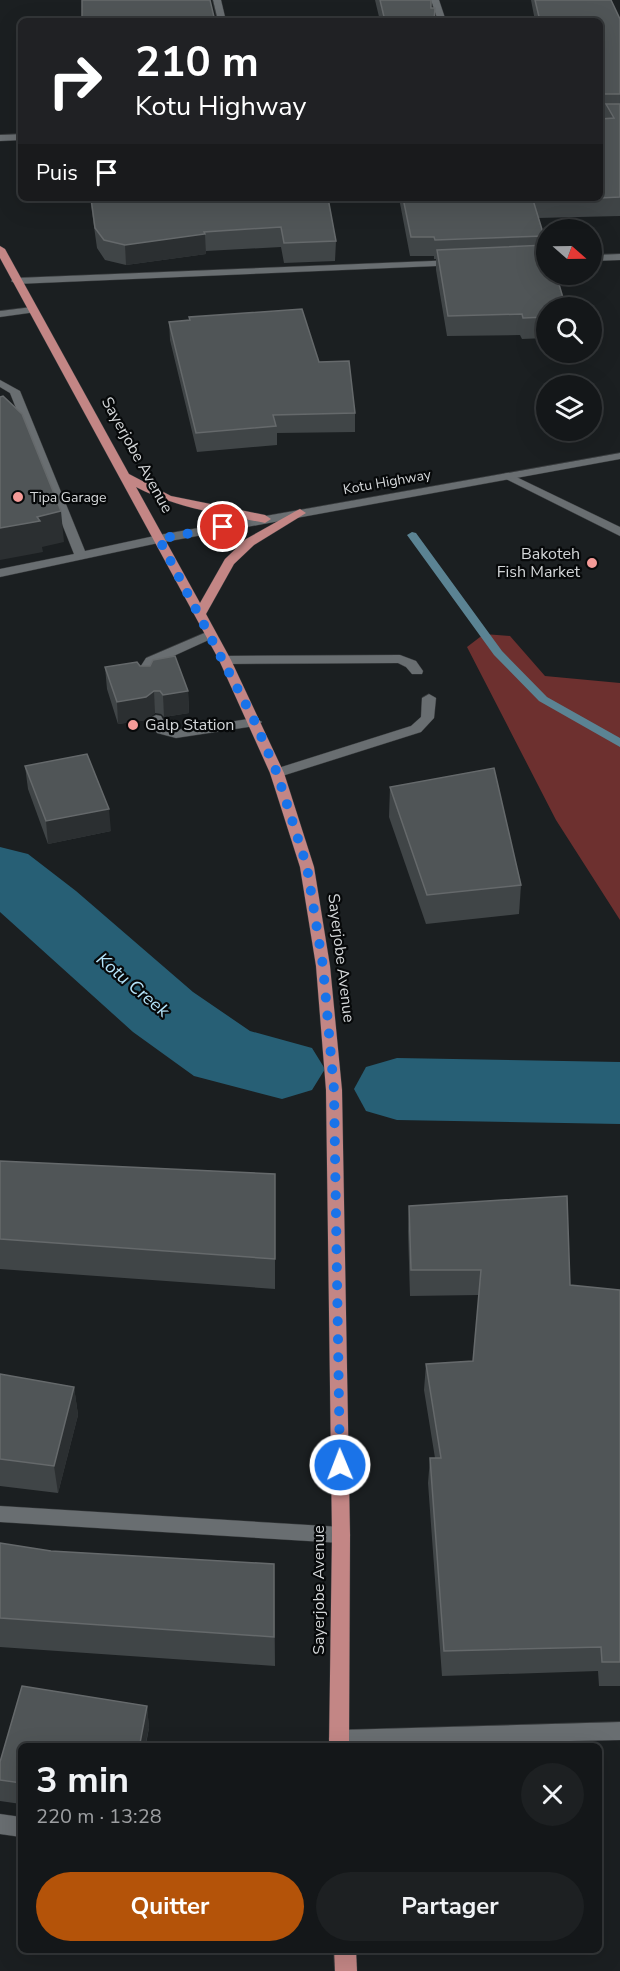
<!DOCTYPE html>
<html lang="fr">
<head>
<meta charset="utf-8">
<style>
  :root { --surface:#141719; --page:#1d2022; --text:#f1f3f6; --muted:#9d9fa2; --line:#333638; --accent:#b45309 }
  body { margin:0; font-family:"Nunito Sans",sans-serif; background:var(--page); color:var(--text); height:100vh; display:flex; flex-direction:column; font-size:22px; white-space:nowrap }
  * { box-sizing:border-box; margin:0 }
  p { font-size:20px; color:var(--muted) }
  .icon { flex:none; width:33px; height:33px; fill:none; stroke:currentColor; stroke-width:2; stroke-linecap:round; stroke-linejoin:round }
  .map { position:relative; flex:1; overflow:hidden }
  .sheet { position:absolute; left:18px; top:1743px; width:584px; height:210px; display:flex; flex-direction:column; background:var(--surface); border-radius:9px; box-shadow:0 6px 24px #0002,0 0 0 2px var(--line) }
  .sheet>* { flex:none }
  .top-card { position:absolute; left:18px; top:18px; width:585px; height:183px; border-radius:9px; box-shadow:0 6px 24px #0002,0 0 0 2px var(--line); background:#202124; color:#fff; overflow:hidden }
  .needle { width:39px; rotate:110deg }
  .fabs { position:absolute; left:536px; top:219px; display:grid; gap:12px }
  .fabs a { display:grid; place-items:center; width:66px; height:66px; border-radius:50%; background:var(--surface); box-shadow:0 6px 24px #0002,0 0 0 2px var(--line); font-size:30px }
  .pin { position:absolute; display:grid; place-items:center; width:51px; height:51px; color:#fff; margin:-26px; border:3px solid #fff; border-radius:50%; box-shadow:0 2px 6px #0007 }
  .me { position:absolute; width:66px; margin:-33px; rotate:359deg; stroke-linejoin:round; filter:drop-shadow(0 0 4px #0008) }
  .turn { display:flex; align-items:center; gap:21px; height:126px; padding:0 18px; font-size:27px }
  .turn .icon { width:78px; height:78px; stroke-width:2.5 }
  .turn b { display:block; font-size:42px; line-height:51px }
  .then { display:flex; align-items:center; height:57px; padding:0 18px; background:#0003; gap:12px; font-size:22px }
  .round { display:grid; place-items:center; flex:none; width:63px; height:63px; border-radius:32px; background:var(--page) }
  .headline { display:flex; align-items:center; justify-content:space-between; height:102px; padding:0 18px }
  h1 { font-size:36px; font-weight:700; line-height:45px }
  .action { display:flex; gap:12px; margin-top:auto; padding:12px 18px }
  .action a { flex:1; height:69px; border-radius:36px; background:var(--accent); color:#fff; font-size:24px; font-weight:700; line-height:69px; text-align:center }
  .action a+a { background:var(--page); color:var(--text) }
  .map>svg:first-child { display:block }
  .green { fill:#6d302f }
  .lines { fill:none; stroke-linecap:round; stroke-linejoin:round }
  .stream { fill:#5b8393; fill-rule:evenodd }
  .river { fill:#275f75; fill-rule:evenodd }
  .service-casing { stroke:#373a3c; stroke-width:1 }
  .minor-casing { stroke:#373a3c; stroke-width:1 }
  .tertiary-casing { stroke:#373a3c; stroke-width:1 }
  .primary-casing { stroke:#373a3c; stroke-width:1 }
  .service { fill:#696e71; fill-rule:evenodd }
  .minor { fill:#696e71; fill-rule:evenodd }
  .tertiary { fill:#696e71; fill-rule:evenodd }
  .primary { fill:#c38685; fill-rule:evenodd }
  .wall { fill:#404547 }
  .shaded-wall { fill:#2b2f31 }
  .building { fill:#505557; stroke:#65696b; stroke-width:1.5 }
  .route { stroke:#1a73e8; stroke-width:10; stroke-dasharray:0 18 }
  .poi-dot { fill:#f59b98; stroke:#07090a; stroke-width:2 }
  .labels { text-anchor:middle; dominant-baseline:central; stroke-width:4.5; stroke-linejoin:round; paint-order:stroke }
  .far-street-label { font-size:14px; fill:#d4d7d9; stroke:#07090a }
  .far-poi-label { font-size:14px; fill:#d4d7d9; stroke:#07090a; text-anchor:start }
  .street-label { font-size:16px; fill:#d4d7d9; stroke:#07090a }
  .poi-label { font-size:16px; fill:#d4d7d9; stroke:#07090a; text-anchor:end }
  .water-label { font-size:18px; font-style:italic; fill:#b5e5fb; stroke:#07090a }
</style>
</head>
<body>
<div class="map">
<svg width="620" height="1971" viewBox="0 0 620 1971">
  <rect width="100%" height="100%" fill="#1b1f21"/>
  <path class="green" d="M484,634L510,636L545,676L620,683V920L556,820L467,647Z"/>
  <g class="lines">
    <path class="stream" d="M412,532L416,533L502,651L547,697L620,738V747L539,701L494,655L407,535Z"/>
    <g class="river">
      <path d="M0,847L28,854L76,891L193,992L250,1031L312,1048L325,1069L312,1090L282,1099L194,1076L133,1032L0,912Z"/>
      <path d="M397,1058L620,1062V1124L397,1120L366,1111L354,1089L366,1067Z"/>
    </g>
    <defs>
      <g id="service">
        <path d="M32,307L36,308V312L0,317V311Z"/>
        <path d="M0,380L20,391L85,551L159,535L163,536V542L0,577V569L74,554L10,393L0,387Z"/>
        <path d="M508,473L620,527V536L504,478V474Z"/>
        <path d="M209,631L215,635L213,638L156,664L149,672L152,683L151,686H141L137,672L146,658Z"/>
        <path d="M400,655L416,661L423,671L422,674H412L406,667L398,663L225,664L219,660L225,656Z"/>
        <path d="M429,694L436,698L434,718L421,732L282,776H272L270,773L272,770L411,726L421,717L422,698Z"/>
        <path d="M156,715L161,716L167,727L176,730L255,718L262,722L255,726L176,738L157,733L149,719Z"/>
      </g>
      <g id="minor">
        <path d="M213,0H221L226,21H218Z"/>
        <path d="M431,0H439L446,21H438Z"/>
        <rect x="600" y="114" width="20" height="6"/>
        <path d="M21,134V140L0,141V135Z"/>
        <path d="M620,254V260L591,261V255Z"/>
        <path d="M456,260L460,261V265L16,284L11,281L16,278Z"/>
        <path d="M0,1506L341,1527L348,1529L350,1535L348,1541L341,1543L0,1522Z"/>
        <path d="M620,1722V1740L333,1746L329,1739L332,1732L339,1730Z"/>
        <path d="M0,1814L21,1817V1837L0,1834Z"/>
      </g>
      <path id="tertiary" d="M620,453V459L159,543L153,539L159,535Z"/>
      <g id="primary">
        <path d="M0,246L5,249L129,474L171,496L265,515L271,519L265,523C220,514 177,508 136,487L200,603L225,559L246,539L296,511L300,509L306,513L254,545L234,564L206,614L231,660L284,773L314,867L330,966L342,1090L350,1535L349,1746H329L332,1535L326,1090L316,966L300,867L270,773L219,660L0,258Z"/>
        <path d="M334,1950H356L357,1971H335Z"/>
      </g>
    </defs>
    <use href="#service" class="service-casing"/>
    <use href="#minor" class="minor-casing"/>
    <use href="#tertiary" class="tertiary-casing"/>
    <use href="#primary" class="primary-casing"/>
    <use href="#service" class="service"/>
    <use href="#minor" class="minor"/>
    <use href="#tertiary" class="tertiary"/>
    <use href="#primary" class="primary"/>
  </g>
  <g class="wall">
    <path d="M375,0H431V8L435,21H380Z"/>
    <path d="M531,0H611L620,19V216L538,218L544,236L543,245L546,308V338L522,339L520,335L447,336L436,270V259H434V256H410L399,198H600L605,112H600V21H535Z"/>
    <path d="M90,198H328L336,241L335,261L284,263L281,247L206,251V254L126,265L105,260L97,248Z"/>
    <path d="M169,322L319,362L355,413V432L277,433V445L197,452L170,340Z"/>
    <path d="M140,666L188,691L189,713L164,717L161,714L155,713L147,720L118,724L107,689L105,667Z"/>
    <path d="M25,766L111,831L48,844L28,789Z"/>
    <path d="M390,787L521,885L519,914L426,924L389,817Z"/>
    <path d="M0,1161L275,1174V1289L0,1269Z"/>
    <path d="M409,1206L570,1285L620,1290V1686H599L598,1671L442,1676L428,1483L430,1458H435L424,1390L426,1364L473,1361L479,1295L410,1296L408,1231Z"/>
    <path d="M0,1374L74,1387L78,1415L58,1493L0,1486Z"/>
    <path d="M0,1543L51,1551L274,1564L275,1666L0,1647Z"/>
    <path d="M22,1686L147,1706L149,1728L146,1744L179,1746H21V1804L0,1801V1762Z"/>
  </g>
  <g class="shaded-wall">
    <path d="M205,234L206,254L126,265L125,245Z"/>
    <path d="M61,511L64,542L42,547L43,552L0,560V528L37,517Z"/>
    <path d="M154,691L155,713L147,720L118,724L117,702Z"/>
    <path d="M188,691L189,713L164,717L163,695Z"/>
    <path d="M109,809L111,831L48,844L46,821Z"/>
    <path d="M74,1387L78,1415L58,1493L54,1466Z"/>
    <path d="M147,1706L149,1728L145,1746L140,1743Z"/>
  </g>
  <g class="building">
    <path d="M82,0H210L215,21H82Z"/>
    <path d="M380,0H431V8H435L434,21H385Z"/>
    <path d="M535,0H611L620,19V94H600V21H540Z"/>
    <path d="M606,104H620V197L600,198V119L614,118Z"/>
    <path d="M91,198H328L336,241L284,243L281,227L204,232L205,234L125,245L104,240L95,228Z"/>
    <path d="M403,198H595L533,200L544,236L435,240L434,237H411Z"/>
    <path d="M546,245V274H556L566,308H546V317L523,318L522,314L448,316L437,250Z"/>
    <path d="M302,309L319,362L349,361L355,413L273,415L276,426L196,433L169,322L190,320L189,317Z"/>
    <path d="M3,396L22,414L61,511L37,517L40,521L0,528V397Z"/>
    <path d="M175,656L188,691L163,695L160,691H154L146,697L117,702L105,667L137,662L140,666H150L153,660Z"/>
    <path d="M87,754L109,809L46,821L25,766Z"/>
    <path d="M494,768L521,885L427,895L390,787Z"/>
    <path d="M0,1161L275,1174V1259L0,1239Z"/>
    <path d="M567,1196L570,1285L620,1290V1662H602L601,1647L444,1651L430,1458H441L426,1364L473,1361L481,1270H411L409,1206Z"/>
    <path d="M0,1374L74,1387L54,1466L0,1459Z"/>
    <path d="M0,1543L51,1551L274,1564V1637L0,1618Z"/>
    <path d="M22,1686L147,1706L140,1743L179,1746H21V1783L0,1780V1762Z"/>
  </g>
  <g class="lines">
    <path class="route" d="M223,527L159,539L255,722L277,773L307,867L323,966L334,1090L340,1465"/>
  </g>
  <g class="poi-dot">
    <circle cx="18" cy="497" r="6"/>
    <circle cx="592" cy="563" r="6"/>
    <circle cx="133" cy="725" r="6"/>
  </g>
  <g class="labels">
    <g class="far-street-label">
      <text transform="translate(387 482) rotate(-10)">Kotu Highway</text>
    </g>
    <g class="far-poi-label">
      <text x="30" y="497">Tipa Garage</text>
    </g>
    <g class="street-label">
      <text transform="translate(137 455) rotate(61)">Sayerjobe Avenue</text>
      <text transform="translate(341 958) rotate(83)">Sayerjobe Avenue</text>
      <text transform="translate(319 1590) rotate(-90)">Sayerjobe Avenue</text>
    </g>
    <g class="poi-label">
      <text x="580" y="554">Bakoteh<tspan x="580" dy="18">Fish Market</tspan></text>
      <text x="145" y="725" text-anchor="start">Galp Station</text>
    </g>
    <g class="water-label">
      <text transform="translate(133 985) rotate(40)">Kotu Creek</text>
    </g>
  </g>
</svg>
<div class="fabs">
<a><svg class="needle" viewBox="-14 -14 28 28"><path d="M0-13l5 13h-10z" fill="#e53935"/><path d="M0 13l5-13h-10z" fill="#9d9fa2"/></svg></a>
<a><svg class="icon" aria-label="search" viewBox="0 0 24 24"><circle cx="10" cy="10" r="6"/><path d="M15 15l6 6"/></svg></a>
<a><svg class="icon" aria-label="layers" viewBox="0 0 24 24"><path d="M12 4l9 5-9 5-9-5zM3 14l9 5 9-5"/></svg></a>
</div>
<div class="pin" style="left:223px;top:527px;background:#d93025"><svg class="icon" aria-label="arrive" viewBox="0 0 24 24"><path d="M6 21V4h12l-3 4 3 4H6"/></svg></div>
<svg class="me" style="left:340px;top:1465px" viewBox="-20 -20 40 40"><circle r="17" fill="#1a73e8" stroke="#fff" stroke-width="3"/><path d="M0-11L8 9 0 5-8 9z" fill="#fff"/></svg>
<div class="top-card">
<div class="turn"><svg class="icon" aria-label="right" viewBox="0 0 24 24"><path d="M7 20v-9h11M14 6l5 5-5 5"/></svg><div><b>210 m</b>Kotu Highway</div></div>
<div class="then">Puis<svg class="icon" aria-label="arrive" viewBox="0 0 24 24"><path d="M6 21V4h12l-3 4 3 4H6"/></svg></div>
</div>
<section class="sheet">
<div class="headline"><div><h1>3 min</h1><p>220 m · 13:28</p></div><a class="round"><svg class="icon" aria-label="close" viewBox="0 0 24 24"><path d="M6 6l12 12M18 6L6 18"/></svg></a></div>
<div class="action"><a>Quitter</a><a>Partager</a></div>
</section>
</div>
</body>
</html>
